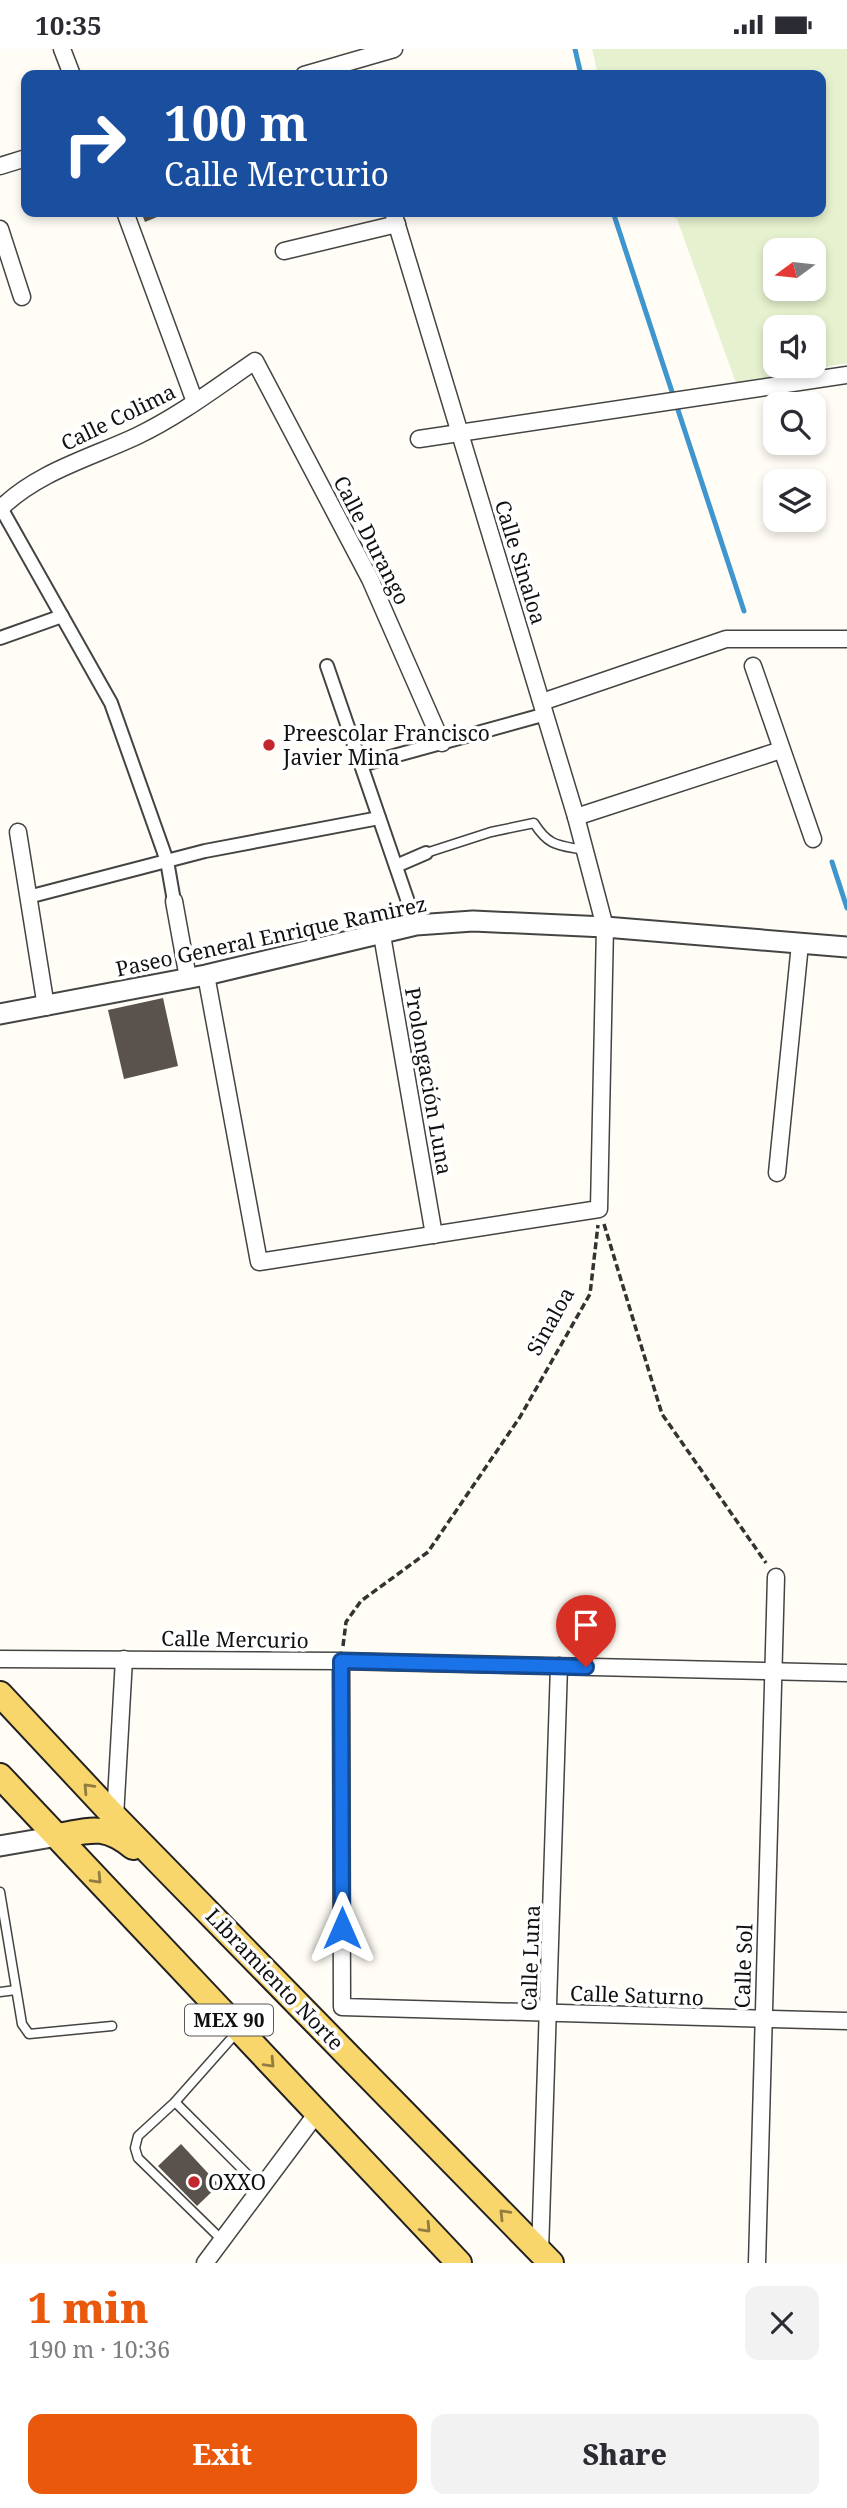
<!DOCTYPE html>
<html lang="en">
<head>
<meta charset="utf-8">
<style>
  :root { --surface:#fff; --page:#f2f2f3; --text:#2b2b33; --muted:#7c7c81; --accent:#ea580c }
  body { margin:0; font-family:"Noto Serif",serif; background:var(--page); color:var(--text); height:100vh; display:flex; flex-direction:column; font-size:26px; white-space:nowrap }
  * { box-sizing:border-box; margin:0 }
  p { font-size:23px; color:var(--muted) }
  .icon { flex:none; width:38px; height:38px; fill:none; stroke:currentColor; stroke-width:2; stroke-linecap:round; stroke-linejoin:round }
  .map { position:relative; height:2214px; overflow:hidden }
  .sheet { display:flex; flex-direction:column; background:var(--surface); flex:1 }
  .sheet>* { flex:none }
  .top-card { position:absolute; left:21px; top:21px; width:805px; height:147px; border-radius:14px; box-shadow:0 4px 10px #0003; background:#1a4fa0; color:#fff; overflow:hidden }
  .needle { width:46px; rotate:255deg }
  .controls { position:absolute; left:763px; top:189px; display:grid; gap:14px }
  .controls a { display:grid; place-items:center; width:63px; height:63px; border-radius:14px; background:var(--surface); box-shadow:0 4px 10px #0003; font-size:35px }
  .pin { position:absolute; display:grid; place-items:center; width:60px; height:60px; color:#fff; margin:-72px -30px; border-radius:50% 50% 50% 0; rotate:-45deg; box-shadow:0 0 7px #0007 }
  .pin .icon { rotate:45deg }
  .me { position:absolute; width:77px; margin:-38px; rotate:0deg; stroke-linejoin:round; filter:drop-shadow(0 0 5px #0008) }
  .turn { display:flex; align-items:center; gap:24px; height:147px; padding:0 28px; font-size:32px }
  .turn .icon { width:91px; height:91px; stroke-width:2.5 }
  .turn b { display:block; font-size:49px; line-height:60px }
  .round { display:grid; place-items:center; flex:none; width:74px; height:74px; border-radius:14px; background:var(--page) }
  .head { display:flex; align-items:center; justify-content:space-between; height:119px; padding:0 28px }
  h1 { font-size:42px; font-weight:800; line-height:52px; color:var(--accent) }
  .action { display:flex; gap:14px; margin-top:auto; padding:14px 28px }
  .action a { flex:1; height:80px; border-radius:14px; background:var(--accent); color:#fff; font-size:28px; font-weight:800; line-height:80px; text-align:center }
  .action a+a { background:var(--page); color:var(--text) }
  .status { display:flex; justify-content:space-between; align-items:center; height:49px; padding:0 35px; background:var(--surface); direction:ltr }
  .status svg { height:19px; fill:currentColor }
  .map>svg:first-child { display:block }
  .pitch { fill:#e6f2cf; fill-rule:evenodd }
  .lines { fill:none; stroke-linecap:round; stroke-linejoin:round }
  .stream { stroke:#3f96cf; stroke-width:5 }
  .building { fill:#5a524d }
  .service-casing { stroke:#444; stroke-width:11 }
  .pedestrian-casing { stroke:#444; stroke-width:16 }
  .minor-casing { stroke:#444; stroke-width:19 }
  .tertiary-casing { stroke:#444; stroke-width:23 }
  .primary-casing { stroke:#222; stroke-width:28 }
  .path { stroke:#333; stroke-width:3.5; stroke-dasharray:7 3.5; stroke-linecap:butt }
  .service { stroke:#fff; stroke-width:8 }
  .pedestrian { stroke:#fff; stroke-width:12 }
  .minor { stroke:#fff; stroke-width:16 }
  .tertiary { stroke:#fff; stroke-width:19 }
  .primary { stroke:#f9d66b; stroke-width:24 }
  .oneway { stroke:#917d42 }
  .route-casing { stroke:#114b97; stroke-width:18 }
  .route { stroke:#1a73e8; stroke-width:12 }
  .poi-dot { fill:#c4262e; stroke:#fff; stroke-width:2.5 }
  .labels { text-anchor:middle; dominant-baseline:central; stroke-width:7; stroke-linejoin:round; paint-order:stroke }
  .shield { fill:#fff; stroke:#585858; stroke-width:2 }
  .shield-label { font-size:19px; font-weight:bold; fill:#111 }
  .street-label { font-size:21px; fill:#111; stroke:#fff }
  .poi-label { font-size:21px; fill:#111; stroke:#fff; text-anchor:start }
</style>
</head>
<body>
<div class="status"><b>10:35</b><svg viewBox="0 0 49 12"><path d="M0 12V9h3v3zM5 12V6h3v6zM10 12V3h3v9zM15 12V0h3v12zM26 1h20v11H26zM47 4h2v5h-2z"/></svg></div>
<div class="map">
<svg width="847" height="2214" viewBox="0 0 847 2214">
  <rect width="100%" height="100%" fill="#fffdf5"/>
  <path class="pitch" d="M592,0H847V314L736,334L677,170L661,163H821V26H598ZM814,201V240H775V201ZM775,278H814V317H775Z"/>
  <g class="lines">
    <g class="stream">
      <path d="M575,0L581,26"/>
      <path d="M613,163L744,562"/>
      <path d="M832,813L847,859"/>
    </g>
  </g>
  <g class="building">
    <path d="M141,163H169L145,173Z"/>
    <path d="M163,949L178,1017L124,1030L108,961Z"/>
    <path d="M181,2095L219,2136L197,2157L158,2117Z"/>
  </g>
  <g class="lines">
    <defs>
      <g id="service">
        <path d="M426,804L491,783L534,774C549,798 559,796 584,801"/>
        <path d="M0,1843L22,1975L29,1985L112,1977"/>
        <path d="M0,1943L16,1941"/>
        <path d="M175,2053L261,2139"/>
        <path d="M222,2191L138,2109L135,2099L138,2087L175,2053L237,1983"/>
      </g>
      <g id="pedestrian">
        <path d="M1,459L111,654L167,812L174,852"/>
        <path d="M0,589L62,567"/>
        <path d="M327,617L416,876"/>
        <path d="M361,716L546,665"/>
        <path d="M396,817L426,804"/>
        <path d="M28,848L205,802L379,769"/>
      </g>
      <g id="minor">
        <path d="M62,0L72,26"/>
        <path d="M304,26L394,0"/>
        <path d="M0,117L26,109"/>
        <path d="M125,163L195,353"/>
        <path d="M0,180L22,248"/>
        <path d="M284,202L397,175"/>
        <path d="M419,390L847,326"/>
        <path d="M0,460C37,423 90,409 137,387C179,367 217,338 255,312L370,530L442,694"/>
        <path d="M753,617L813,790"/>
        <path d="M542,653L726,590H847"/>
        <path d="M576,768L781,701"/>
        <path d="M18,783L46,958"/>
        <path d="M174,852L188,929"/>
        <path d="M382,886L434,1186"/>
        <path d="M206,926L259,1213L599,1160L605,878L576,768L393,163"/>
        <path d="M777,1124L800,895"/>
        <path d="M0,1610L341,1612L847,1624"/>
        <path d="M341,1612L342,1958L847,1972"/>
        <path d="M115,1768L124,1610"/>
        <path d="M540,2203L559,1617"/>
        <path d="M205,2214L317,2064"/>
        <path d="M757,2214L776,1528"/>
      </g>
      <g id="tertiary">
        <path d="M0,965L206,926L416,876L473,872L605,878L847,898"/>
        <path d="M0,1797L58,1787"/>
      </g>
      <g id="primary">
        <path d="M0,1645L115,1768L551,2214"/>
        <path d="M0,1727L459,2214"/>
        <path d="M58,1787C91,1781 105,1775 133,1798"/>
      </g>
    </defs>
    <use href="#service" class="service-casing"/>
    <use href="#pedestrian" class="pedestrian-casing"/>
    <use href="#minor" class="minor-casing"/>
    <use href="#tertiary" class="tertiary-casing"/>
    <use href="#primary" class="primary-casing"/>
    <g class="path">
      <path d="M604,1175L662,1365L766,1514"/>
      <path d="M343,1597L346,1573L361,1552L428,1503L520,1368L590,1245L598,1176"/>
    </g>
    <use href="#service" class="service"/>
    <use href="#pedestrian" class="pedestrian"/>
    <use href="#minor" class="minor"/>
    <use href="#tertiary" class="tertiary"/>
    <use href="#primary" class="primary"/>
  </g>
  <defs><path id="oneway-chevron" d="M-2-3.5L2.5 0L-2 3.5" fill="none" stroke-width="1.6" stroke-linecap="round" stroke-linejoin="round" transform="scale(1.75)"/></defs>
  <g class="oneway">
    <use href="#oneway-chevron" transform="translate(88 1739) rotate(-133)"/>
    <use href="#oneway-chevron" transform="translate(97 1830) rotate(47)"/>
    <use href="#oneway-chevron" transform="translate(270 2014) rotate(47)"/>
    <use href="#oneway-chevron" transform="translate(504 2165) rotate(-134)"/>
    <use href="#oneway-chevron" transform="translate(426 2179) rotate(47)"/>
  </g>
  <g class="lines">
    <defs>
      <path id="route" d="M342,1879L341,1612L586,1618"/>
    </defs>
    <use href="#route" class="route-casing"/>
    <use href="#route" class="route"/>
  </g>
  <g class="poi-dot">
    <circle cx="269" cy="696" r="7"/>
    <circle cx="194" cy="2133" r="7"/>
  </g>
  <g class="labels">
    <rect class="shield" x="185" y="1955.5" width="88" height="31" rx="5"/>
    <g class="shield-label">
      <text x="229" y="1971">MEX 90</text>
    </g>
    <g class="street-label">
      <text transform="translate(118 368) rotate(-26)">Calle Colima</text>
      <text transform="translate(372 491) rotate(63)">Calle Durango</text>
      <text transform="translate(521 513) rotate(73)">Calle Sinaloa</text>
      <text transform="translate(271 887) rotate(-12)">Paseo General Enrique Ramirez</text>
      <text transform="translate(429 1032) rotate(80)">Prolongación Luna</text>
      <text transform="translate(550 1272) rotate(-61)">Sinaloa</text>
      <text transform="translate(235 1590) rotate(1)">Calle Mercurio</text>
      <text transform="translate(530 1909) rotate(-88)">Calle Luna</text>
      <text transform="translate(743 1917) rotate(-88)">Calle Sol</text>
      <text transform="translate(275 1930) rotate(46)">Libramiento Norte</text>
      <text transform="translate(637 1946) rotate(2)">Calle Saturno</text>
    </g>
    <g class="poi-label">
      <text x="283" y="684">Preescolar Francisco<tspan x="283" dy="24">Javier Mina</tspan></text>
      <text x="208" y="2133">OXXO</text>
    </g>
  </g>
</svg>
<div class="controls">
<a><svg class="needle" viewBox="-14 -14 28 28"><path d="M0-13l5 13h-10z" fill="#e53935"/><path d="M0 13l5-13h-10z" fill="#7c7c81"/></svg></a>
<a><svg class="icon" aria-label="sound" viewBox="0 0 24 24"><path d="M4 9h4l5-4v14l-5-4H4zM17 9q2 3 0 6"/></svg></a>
<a><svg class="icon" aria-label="search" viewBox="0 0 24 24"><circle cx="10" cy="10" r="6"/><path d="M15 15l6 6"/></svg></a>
<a><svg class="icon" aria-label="layers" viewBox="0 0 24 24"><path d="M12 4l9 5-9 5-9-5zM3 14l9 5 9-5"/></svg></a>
</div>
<div class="pin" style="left:586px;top:1618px;background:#d93025"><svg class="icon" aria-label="arrive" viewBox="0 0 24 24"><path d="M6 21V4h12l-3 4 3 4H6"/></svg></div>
<svg class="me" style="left:342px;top:1879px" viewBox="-20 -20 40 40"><path d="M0-17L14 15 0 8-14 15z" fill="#1a73e8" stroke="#fff" stroke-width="4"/></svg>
<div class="top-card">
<div class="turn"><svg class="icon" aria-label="right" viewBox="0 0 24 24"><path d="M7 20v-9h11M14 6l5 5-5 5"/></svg><div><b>100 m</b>Calle Mercurio</div></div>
</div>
</div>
<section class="sheet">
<div class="head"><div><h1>1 min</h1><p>190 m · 10:36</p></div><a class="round"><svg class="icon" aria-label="close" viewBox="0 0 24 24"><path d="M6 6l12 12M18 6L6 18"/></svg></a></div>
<div class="action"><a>Exit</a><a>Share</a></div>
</section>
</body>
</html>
